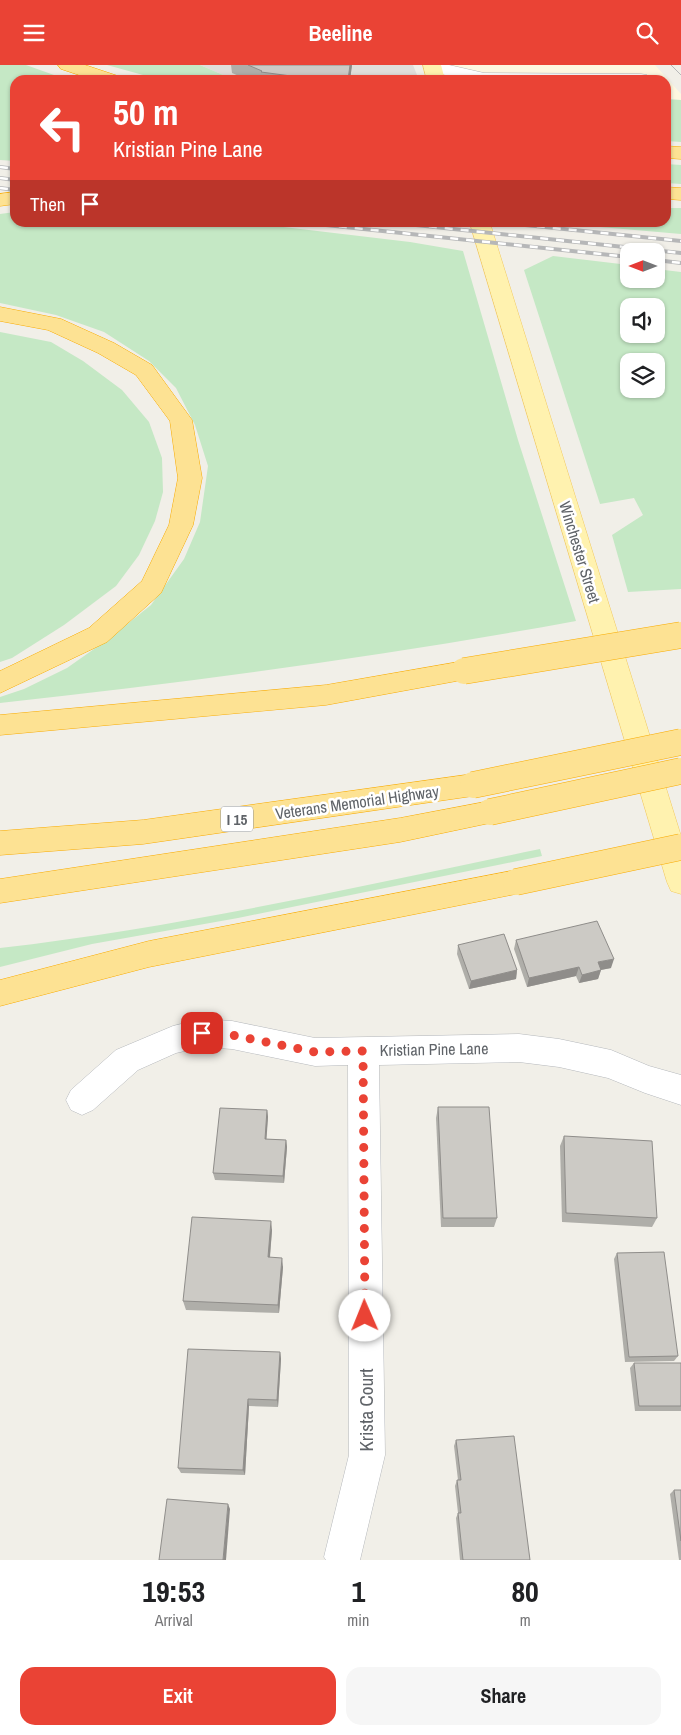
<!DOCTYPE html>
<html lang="en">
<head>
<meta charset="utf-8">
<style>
  :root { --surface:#fff; --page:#f6f6f6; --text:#202124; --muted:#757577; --accent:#ea4335 }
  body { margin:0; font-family:"Archivo Narrow",sans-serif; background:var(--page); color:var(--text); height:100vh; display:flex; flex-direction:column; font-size:19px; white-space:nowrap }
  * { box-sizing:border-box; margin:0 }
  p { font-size:16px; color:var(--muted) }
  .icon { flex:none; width:28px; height:28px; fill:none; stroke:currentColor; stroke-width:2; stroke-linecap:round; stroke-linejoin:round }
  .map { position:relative; height:1495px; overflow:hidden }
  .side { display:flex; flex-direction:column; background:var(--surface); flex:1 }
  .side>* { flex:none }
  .hud { position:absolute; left:10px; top:10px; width:661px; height:152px; border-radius:15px; box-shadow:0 1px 4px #0004; background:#ea4335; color:#fff; overflow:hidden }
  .needle { width:32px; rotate:270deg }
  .buttons { position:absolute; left:620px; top:178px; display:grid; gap:10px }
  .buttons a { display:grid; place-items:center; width:45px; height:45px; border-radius:10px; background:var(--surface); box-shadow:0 1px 4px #0004; font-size:25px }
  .pin { position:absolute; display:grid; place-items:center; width:42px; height:42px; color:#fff; margin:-21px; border-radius:10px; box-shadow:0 2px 8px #0006 }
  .me { position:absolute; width:55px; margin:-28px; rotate:359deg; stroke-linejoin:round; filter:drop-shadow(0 0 4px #0008) }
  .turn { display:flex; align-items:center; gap:18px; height:105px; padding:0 20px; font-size:22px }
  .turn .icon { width:65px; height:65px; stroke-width:2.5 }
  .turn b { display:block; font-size:35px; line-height:42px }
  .then { display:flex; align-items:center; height:48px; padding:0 20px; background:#0003; gap:10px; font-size:19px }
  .eta { display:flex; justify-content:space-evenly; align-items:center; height:85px; text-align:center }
  .eta b { font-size:30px; font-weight:700; line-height:35px }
  .cta { display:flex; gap:10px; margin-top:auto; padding:10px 20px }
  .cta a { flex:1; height:58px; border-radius:15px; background:var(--accent); color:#fff; font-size:20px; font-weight:700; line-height:58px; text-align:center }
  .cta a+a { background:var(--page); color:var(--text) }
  header { display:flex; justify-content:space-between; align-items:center; height:65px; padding:0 20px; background:var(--accent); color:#fff; font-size:22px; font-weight:700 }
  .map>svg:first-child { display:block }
  .commercial { fill:#fef7e0 }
  .industrial { fill:#e0deda }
  .green { fill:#c5e8c5; fill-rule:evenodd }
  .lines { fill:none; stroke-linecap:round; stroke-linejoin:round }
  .minor-casing { stroke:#b5b8bc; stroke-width:1 }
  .major-casing { stroke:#f2c960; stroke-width:1 }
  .highway-casing { stroke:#f9ab00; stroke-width:1 }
  .minor { fill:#fff; fill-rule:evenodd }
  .major { fill:#fff2af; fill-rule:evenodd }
  .highway { fill:#fde293; fill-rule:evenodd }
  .tram { stroke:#b6b7b8; stroke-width:1 }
  .rail-casing { stroke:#b6b7b8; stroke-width:4 }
  .rail { stroke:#fff; stroke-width:2.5; stroke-dasharray:8; stroke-linecap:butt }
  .highway-bridge-casing { stroke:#f9ab00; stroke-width:27; stroke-linecap:butt }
  .highway-bridge { stroke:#fde293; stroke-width:26 }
  .wall { fill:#afaea9 }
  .shaded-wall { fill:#8f8d8a }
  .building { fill:#cccac5; stroke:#8f8d8a }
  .route { stroke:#ea4335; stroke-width:9; stroke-dasharray:0 16.2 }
  .labels { text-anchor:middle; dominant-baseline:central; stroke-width:5; stroke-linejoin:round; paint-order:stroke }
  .shield { fill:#fff; stroke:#8f9295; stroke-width:1 }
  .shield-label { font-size:15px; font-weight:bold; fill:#5f6368 }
  .street-label { font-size:16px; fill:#5f6368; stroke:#fff }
  .near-street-label { font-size:19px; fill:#5f6368; stroke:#fff }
</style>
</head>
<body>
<header><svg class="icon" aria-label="menu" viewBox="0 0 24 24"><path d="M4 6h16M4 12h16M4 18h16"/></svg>Beeline<svg class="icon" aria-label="search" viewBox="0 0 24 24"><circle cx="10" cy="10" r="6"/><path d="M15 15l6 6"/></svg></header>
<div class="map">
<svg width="681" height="1495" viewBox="0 0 681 1495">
  <rect width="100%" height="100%" fill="#f1efe8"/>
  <path class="commercial" d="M452,0H655L681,29V35L666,34V15H455Z"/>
  <path class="industrial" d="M200,0H413L419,15H235Z"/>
  <g class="green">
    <path d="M0,0H26L68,15H15V96L0,95Z"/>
    <path d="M107,0H200L235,15H161Z"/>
    <path d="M666,34L681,35V77L666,76Z"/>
    <path d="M666,99L681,100V119L666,118Z"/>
    <path d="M666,143H681V169L554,158H666Z"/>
    <path d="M15,147V158H249L410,177L463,186L518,375L576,556C385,591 193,617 0,638V632L24,624L67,603L111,572L151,540L184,494L200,457L208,401L195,360L176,323L149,296L104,267L56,250L0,238V149Z"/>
    <path d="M553,191L629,200V214H656V204L681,207V524L628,527L612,470L643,450L634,433L600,439L524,205ZM656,241V269H629V241ZM656,296V324H629V296Z"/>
    <path d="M0,267L51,277L83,296L122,325L149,357L162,393L163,427L155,456L139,490L116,521L64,560L12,593L0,597Z"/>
    <path d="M540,784L542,791L238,853L92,879L0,902V883C182,862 361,821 540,784Z"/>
  </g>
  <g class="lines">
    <defs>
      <g id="minor">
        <path d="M425,0H449L484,8L641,9L647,10L650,14L468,15L427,6L424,2Z"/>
        <path d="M202,954L232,956L315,973L519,969L559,974L611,985L649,1001L681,1010V1040L645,1028L608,1013L559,1002L519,997L379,1000L385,1390L360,1495H326L324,1492L349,1390L348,1000L315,1001L232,984L202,982L176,988L138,1005L93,1045L82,1050L71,1045L66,1035L71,1025L116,985L173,961Z"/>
      </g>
      <g id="major">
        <path d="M423,0H441L445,15H427Z"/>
        <path d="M470,158H490L681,771V829L671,826L667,817Z"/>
      </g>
      <g id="highway">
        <path d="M58,0H85L118,11L121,15H94L61,4Z"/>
        <path d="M666,81L681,82V94L666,93Z"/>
        <path d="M666,122L681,123V135L666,134Z"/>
        <path d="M15,127V139L0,141V129Z"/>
        <path d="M0,242L61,254L114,278L152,300L192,355L202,413L193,460L161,528L107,577L0,628V606L89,563L142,516L169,460L178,413L170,356L136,310L98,288L48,265L0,256Z"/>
        <path d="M464,596L473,599L477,606L473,613L326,640L0,670V650L326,620Z"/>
        <path d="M473,709L483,712L487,720L483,728L473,731L143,779L0,790V766L143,755Z"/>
        <path d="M490,736L500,739L504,747L500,755L490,758L400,777L0,838V814L400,753Z"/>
        <path d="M516,805L526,808L530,817L526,826L516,829L149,902L0,941V915L149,876Z"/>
      </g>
    </defs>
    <use href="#minor" class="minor-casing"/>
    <use href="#major" class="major-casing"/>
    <use href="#highway" class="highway-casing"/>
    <use href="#minor" class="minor"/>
    <use href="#major" class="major"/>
    <use href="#highway" class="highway"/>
    <path class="tram" d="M671,0L681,10"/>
    <defs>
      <g id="rail">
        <path d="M0,102L15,104"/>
        <path d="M0,113L15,115"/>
        <path d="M0,123L15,125"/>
        <path d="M307,158L629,192"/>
        <path d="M397,158L681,188"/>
        <path d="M505,158L681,176"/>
        <path d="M656,195L681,198"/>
      </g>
    </defs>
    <use href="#rail" class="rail-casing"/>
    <use href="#rail" class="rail"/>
    <defs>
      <g id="highway-bridge">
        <path d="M464,606L681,570"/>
        <path d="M473,720L681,677"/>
        <path d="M490,747L681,706"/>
        <path d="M516,817L681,782"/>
      </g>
    </defs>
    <use href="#highway-bridge" class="highway-bridge-casing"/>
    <use href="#highway-bridge" class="highway-bridge"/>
  </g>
  <g class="wall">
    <path d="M231,0H352L350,15H248L232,8Z"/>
    <path d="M516,875L611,903L601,905L598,914L579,918L576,911L527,922L514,884Z"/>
    <path d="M458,880L517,905L516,914L469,924L457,889Z"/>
    <path d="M438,1042L497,1153L494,1162H441L436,1053Z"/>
    <path d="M267,1045L268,1052L266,1074L286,1075L287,1082L284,1118L215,1115L213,1108Z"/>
    <path d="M564,1071L657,1153L652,1162L562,1157L560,1081Z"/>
    <path d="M272,1165L270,1193L283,1202L279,1248L186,1245L183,1236Z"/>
    <path d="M617,1188L678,1291L674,1296L625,1297L614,1194Z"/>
    <path d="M280,1287L281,1294L278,1342L249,1341L245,1410L181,1408L178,1403Z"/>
    <path d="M634,1298H681V1346H635L630,1303Z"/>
    <path d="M456,1375L530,1495H460L456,1453L458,1448L455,1421L457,1415H458L454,1381Z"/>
    <path d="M674,1425H681V1495H679L670,1429Z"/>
  </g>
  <g class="shaded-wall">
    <path d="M350,0H352L350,15H348Z"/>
    <path d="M614,894L611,903L595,906L598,897Z"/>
    <path d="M579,902L576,911L527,922L529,913Z"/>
    <path d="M517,905L516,914L469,924L471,916Z"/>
    <path d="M601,905L598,914L579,918L582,910Z"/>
    <path d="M267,1045L268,1052L266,1081L265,1074Z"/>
    <path d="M286,1075L287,1082L284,1118L283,1111Z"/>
    <path d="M271,1156L272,1165L269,1201L268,1192Z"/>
    <path d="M282,1193L283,1202L279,1248L278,1240Z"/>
    <path d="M280,1287L281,1294L278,1342L277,1335Z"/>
    <path d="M248,1334L249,1341L245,1410L243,1405Z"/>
    <path d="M228,1439L230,1444L226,1495H223Z"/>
  </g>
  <g class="building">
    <path d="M248,0H350L348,15H321L261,7L262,6Z"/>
    <path d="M597,856L614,894L598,897L601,905L582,910L579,902L529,913L516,875Z"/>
    <path d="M504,869L517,905L471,916L458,880Z"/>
    <path d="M438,1042H489L497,1153H443Z"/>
    <path d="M220,1043L267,1045L265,1074L286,1075L283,1111L213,1108Z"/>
    <path d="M564,1071L652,1076L657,1153L566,1148Z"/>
    <path d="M192,1152L271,1156L268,1192L282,1193L278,1240L183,1236Z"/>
    <path d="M664,1187L678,1291L629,1292L617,1188Z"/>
    <path d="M188,1284L280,1287L277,1335L248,1334L243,1405L178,1403Z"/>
    <path d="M634,1298H681V1341H639Z"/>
    <path d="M514,1371L530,1495H463L458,1448H461L457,1415H461L456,1375Z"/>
    <path d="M674,1425H681V1476Z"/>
    <path d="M167,1434L228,1439L223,1495H159Z"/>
  </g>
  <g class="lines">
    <path class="route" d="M202,968L232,970L315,987L363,986L365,1251"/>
  </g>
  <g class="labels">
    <rect class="shield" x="221" y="741.5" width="32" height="25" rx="4"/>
    <g class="shield-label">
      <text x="237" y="754">I 15</text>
    </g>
    <g class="street-label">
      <text transform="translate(580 487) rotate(73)">Winchester Street</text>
      <text transform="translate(357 737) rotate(-8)">Veterans Memorial Highway</text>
      <text transform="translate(434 984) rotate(-1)">Kristian Pine Lane</text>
    </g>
    <g class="near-street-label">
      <text transform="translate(366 1345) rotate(-90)">Krista Court</text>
    </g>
  </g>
</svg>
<div class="buttons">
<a><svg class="needle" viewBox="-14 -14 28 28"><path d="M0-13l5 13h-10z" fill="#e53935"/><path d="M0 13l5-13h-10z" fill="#757577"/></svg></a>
<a><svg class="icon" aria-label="sound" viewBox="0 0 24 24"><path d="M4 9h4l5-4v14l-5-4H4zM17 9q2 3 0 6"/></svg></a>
<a><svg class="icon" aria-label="layers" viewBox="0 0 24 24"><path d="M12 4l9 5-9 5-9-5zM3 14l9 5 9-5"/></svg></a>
</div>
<div class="pin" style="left:202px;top:968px;background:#d93025"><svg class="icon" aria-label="arrive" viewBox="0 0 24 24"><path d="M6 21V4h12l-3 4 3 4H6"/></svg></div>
<svg class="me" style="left:365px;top:1251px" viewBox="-20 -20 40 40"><circle r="19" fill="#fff"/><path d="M0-13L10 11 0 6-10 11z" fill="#ea4335"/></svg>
<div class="hud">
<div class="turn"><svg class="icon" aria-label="left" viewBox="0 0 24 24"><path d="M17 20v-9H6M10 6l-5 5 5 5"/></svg><div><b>50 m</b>Kristian Pine Lane</div></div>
<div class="then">Then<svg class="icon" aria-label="arrive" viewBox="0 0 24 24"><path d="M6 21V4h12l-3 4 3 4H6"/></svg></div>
</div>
</div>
<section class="side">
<div class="eta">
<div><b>19:53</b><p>Arrival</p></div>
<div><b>1</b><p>min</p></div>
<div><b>80</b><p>m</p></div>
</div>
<div class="cta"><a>Exit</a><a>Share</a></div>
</section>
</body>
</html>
